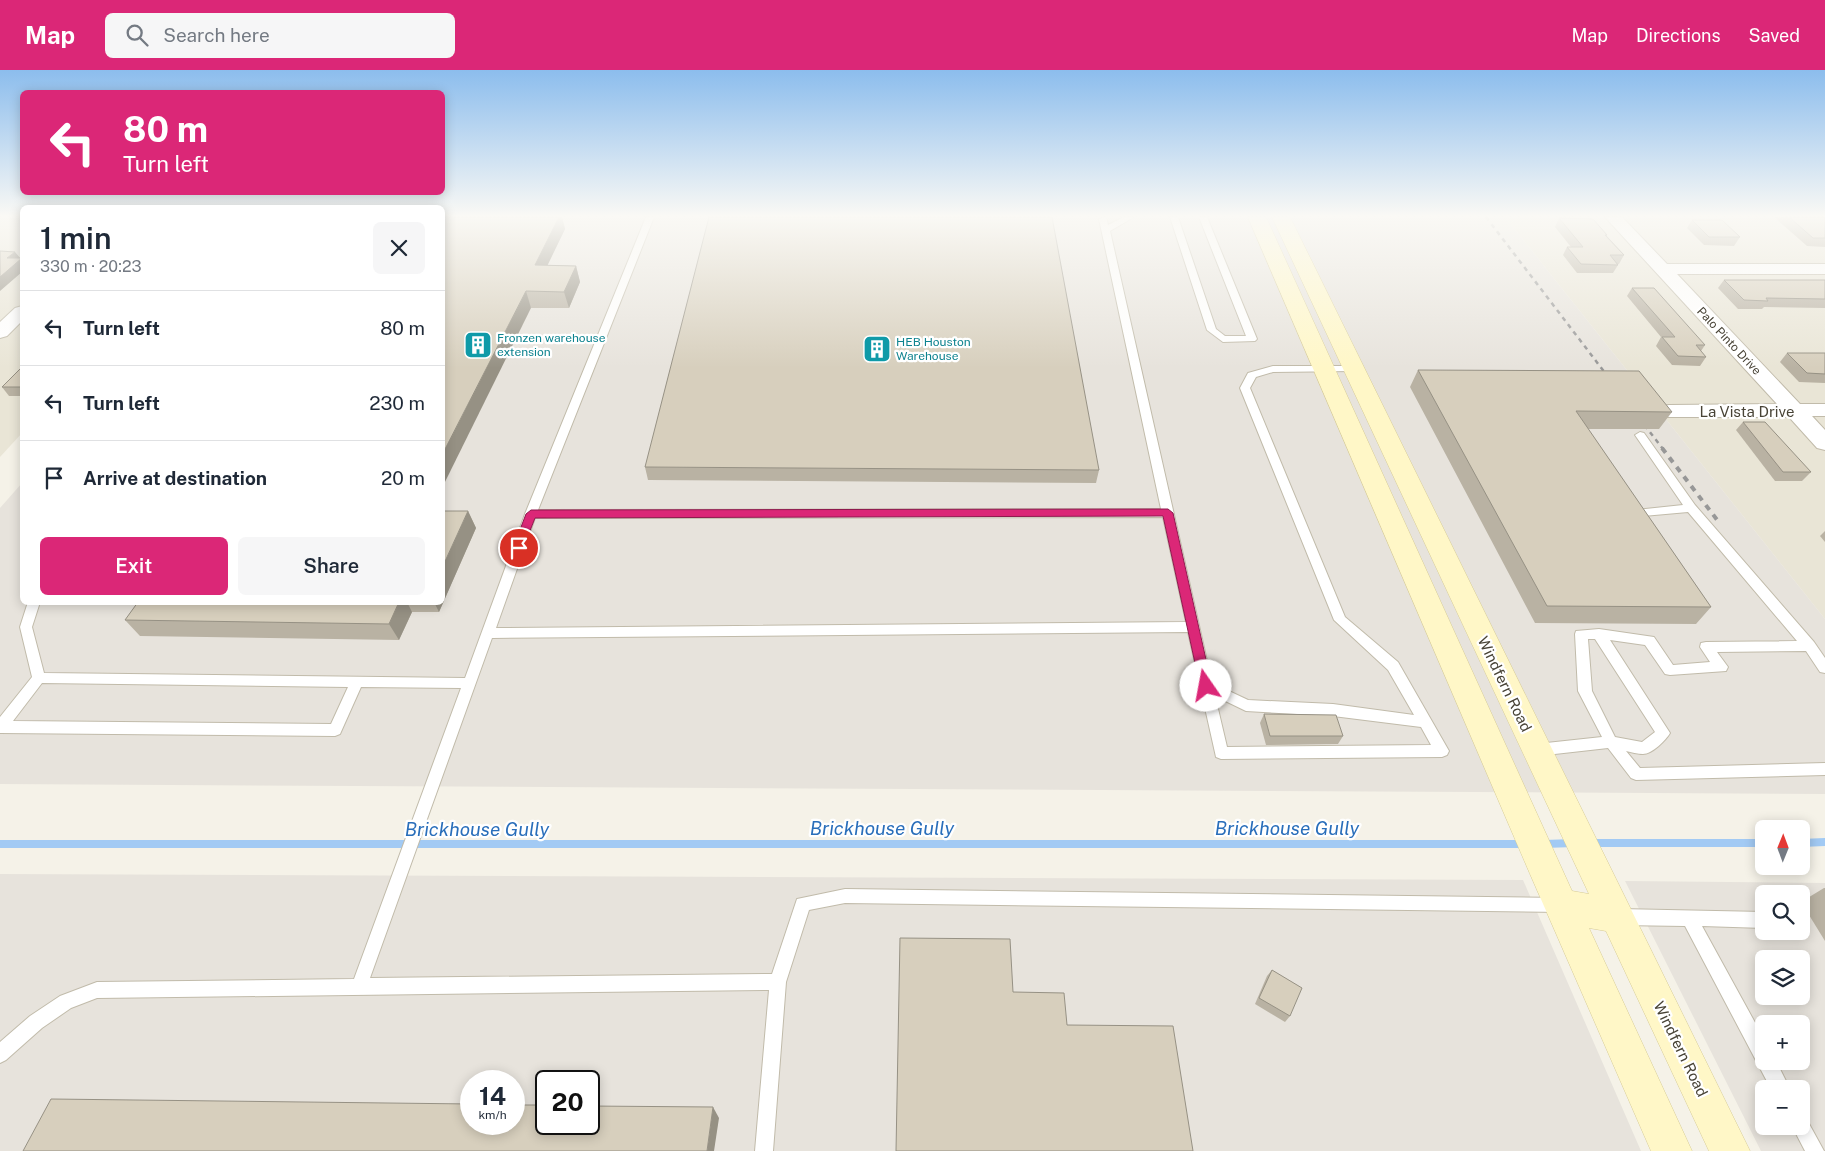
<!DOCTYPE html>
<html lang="en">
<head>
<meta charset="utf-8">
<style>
  :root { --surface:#fff; --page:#f6f6f7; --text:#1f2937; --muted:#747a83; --line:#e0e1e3; --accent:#db2777 }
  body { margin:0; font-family:"Public Sans",sans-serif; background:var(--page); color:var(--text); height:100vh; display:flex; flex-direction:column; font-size:19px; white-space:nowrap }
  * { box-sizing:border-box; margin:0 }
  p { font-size:16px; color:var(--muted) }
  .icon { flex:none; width:28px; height:28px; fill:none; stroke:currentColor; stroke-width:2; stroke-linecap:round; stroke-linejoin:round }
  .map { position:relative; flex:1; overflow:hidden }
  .side { position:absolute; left:20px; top:135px; width:425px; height:400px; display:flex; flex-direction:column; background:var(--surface); border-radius:8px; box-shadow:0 2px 12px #0003 }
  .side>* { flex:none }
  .banner { position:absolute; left:20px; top:20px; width:425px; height:105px; border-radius:8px; box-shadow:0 2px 12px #0003; background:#db2777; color:#fff; overflow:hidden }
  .needle { width:32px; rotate:1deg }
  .buttons { position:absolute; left:1755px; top:750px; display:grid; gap:10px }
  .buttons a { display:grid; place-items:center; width:55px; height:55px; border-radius:8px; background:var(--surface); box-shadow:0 2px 12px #0003; font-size:25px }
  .speed { position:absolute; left:460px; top:1000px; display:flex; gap:10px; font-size:25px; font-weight:700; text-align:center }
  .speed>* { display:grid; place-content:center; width:65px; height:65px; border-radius:50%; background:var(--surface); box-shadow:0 2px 12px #0003; line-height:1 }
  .speed small { font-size:12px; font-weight:400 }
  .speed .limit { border:2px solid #111; border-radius:8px; background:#fff; color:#111 }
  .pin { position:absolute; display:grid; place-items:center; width:42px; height:42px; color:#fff; margin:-21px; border:2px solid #fff; border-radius:50%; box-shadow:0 1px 5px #0007 }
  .me { position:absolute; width:55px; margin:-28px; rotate:348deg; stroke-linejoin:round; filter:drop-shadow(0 0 4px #0008) }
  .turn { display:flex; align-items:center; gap:18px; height:105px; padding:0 20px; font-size:22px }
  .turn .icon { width:65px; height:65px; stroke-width:2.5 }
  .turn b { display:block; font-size:35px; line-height:42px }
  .round { display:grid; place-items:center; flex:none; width:52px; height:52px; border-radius:8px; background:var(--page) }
  .head { display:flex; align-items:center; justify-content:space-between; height:85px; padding:0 20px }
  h1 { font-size:30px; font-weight:600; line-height:38px }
  .primary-button { display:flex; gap:10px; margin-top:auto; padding:10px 20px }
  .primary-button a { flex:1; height:58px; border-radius:8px; background:var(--accent); color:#fff; font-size:20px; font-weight:600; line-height:58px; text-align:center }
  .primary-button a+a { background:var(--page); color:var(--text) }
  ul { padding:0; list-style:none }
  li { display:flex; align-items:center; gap:15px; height:75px; padding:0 20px; border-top:1px solid var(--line) }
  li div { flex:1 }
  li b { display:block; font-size:19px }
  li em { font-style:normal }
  header { display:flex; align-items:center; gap:30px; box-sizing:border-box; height:70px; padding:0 25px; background:var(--accent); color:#fff }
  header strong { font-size:24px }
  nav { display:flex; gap:28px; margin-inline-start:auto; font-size:18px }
  .search { width:350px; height:45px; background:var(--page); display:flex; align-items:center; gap:12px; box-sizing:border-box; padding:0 18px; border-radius:8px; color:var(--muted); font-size:19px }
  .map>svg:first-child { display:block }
  .residential { fill:#e9e5d6 }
  .industrial { fill:#e7e3dc; fill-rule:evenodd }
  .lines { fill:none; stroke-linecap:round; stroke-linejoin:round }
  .stream { stroke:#a2caf4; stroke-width:8 }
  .lane-casing { stroke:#c1bbaa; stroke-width:2 }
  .street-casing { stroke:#c1bbaa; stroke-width:2 }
  .secondary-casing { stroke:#d7cc96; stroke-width:1 }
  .lane { fill:#fff; fill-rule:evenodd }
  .street { fill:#fff; fill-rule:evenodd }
  .secondary { fill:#fff7c7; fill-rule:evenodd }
  .rail-far1 { stroke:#979797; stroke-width:2.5; stroke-dasharray:4.5 4.5; stroke-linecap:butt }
  .rail { stroke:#979797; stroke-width:4; stroke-dasharray:6 6; stroke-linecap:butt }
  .wall { fill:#b9b2a3 }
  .shaded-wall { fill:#969184 }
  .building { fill:#d7cfbd; stroke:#969184 }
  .route { fill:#db2777; stroke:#8e194d }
  .labels { text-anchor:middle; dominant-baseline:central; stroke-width:4.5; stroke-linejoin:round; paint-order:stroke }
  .far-culture-label { font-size:12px; fill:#0d838f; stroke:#fff; text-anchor:start }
  .far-street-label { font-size:12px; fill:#484336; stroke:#fff }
  .street-label { font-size:15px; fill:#484336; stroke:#fff }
  .near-water-label { font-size:19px; font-style:italic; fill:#296eba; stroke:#fff }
</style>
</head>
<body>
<header>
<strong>Map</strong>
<div class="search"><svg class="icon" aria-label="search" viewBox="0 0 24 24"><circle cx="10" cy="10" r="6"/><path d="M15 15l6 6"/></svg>Search here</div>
<nav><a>Map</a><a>Directions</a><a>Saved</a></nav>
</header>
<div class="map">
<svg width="1825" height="1081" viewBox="0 0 1825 1081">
  <rect width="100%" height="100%" fill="#f5f2e8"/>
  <g class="residential">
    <path d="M0,147H22V363L0,387Z"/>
    <path d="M1505,147H1825V549Z"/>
  </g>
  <g class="industrial">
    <path d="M443,147H1505L1825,549V724L0,714V438L22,413V532H442Z"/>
    <path d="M0,804L1523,810L1641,1081H0ZM471,1011H514V1054H471ZM546,1011H589V1054H546Z"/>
    <path d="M1625,811L1825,813V1081H1761ZM1764,824H1801V861H1764ZM1764,889H1801V926H1764ZM1764,954H1801V991H1764ZM1764,1019H1801V1056H1764Z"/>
  </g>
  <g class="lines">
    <g class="stream">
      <path d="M1591,773H1764"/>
      <path d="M1801,773L1825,772"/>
      <path d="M0,774H1524"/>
      <path d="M1544,774L1574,773"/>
    </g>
    <defs>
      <g id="lane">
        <path d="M646,147H654L538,440L1161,439L1099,149L1106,147L1108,155L1124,147H1134L1110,161L1212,613L1248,630L1333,634L1414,645L1388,600L1334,550L1240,318L1248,303L1273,296H1357V300L1354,301L1273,302L1256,307L1250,318L1345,547L1398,592L1449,681L1447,685L1442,687L1221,689L1216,687L1188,562L492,568L370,908L772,904L797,829L845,819L1561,828L1567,830L1569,835L1567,840L1561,842L845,833L809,840L786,912L773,1081H755L769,920L97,928L71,938L42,958L6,990L0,993V972L30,946L60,926L97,912L354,909L461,618L361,617L340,664L335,666L0,663V647L32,607L20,557L28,532H40L32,557L44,603L465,608L525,444ZM1163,447L1186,552L496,558L535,448ZM42,613L348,617L331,654L13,651ZM1215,626L1246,641L1333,646L1421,657L1431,675L1227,677Z"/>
        <path d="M1170,147H1178L1216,259L1225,266H1246L1199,147H1207L1257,269L1255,271L1223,272L1207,260Z"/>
        <path d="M1640,362L1644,363L1695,435L1814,572L1825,588V603L1820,602L1806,581L1717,582L1728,597L1726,601L1670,605L1665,604L1645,575L1610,570L1670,663C1666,670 1652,684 1643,684C1638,684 1631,682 1626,681L1640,698L1825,693V705L1636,710L1631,708L1608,678L1537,686L1532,684L1530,680L1532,676L1537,674L1602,667L1578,621L1575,564L1576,561L1599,559L1654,567L1673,595L1710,592L1700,577L1701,573L1706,572L1797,571L1688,442L1632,447L1630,444L1636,440L1683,435L1635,365ZM1588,569H1595L1655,662L1642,672L1615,667L1592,621Z"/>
        <path d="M1619,839L1764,842V858L1702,856L1764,969V991H1776L1790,1019H1771L1685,856L1619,855L1613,852L1611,847L1613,842Z"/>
        <path d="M1801,1047L1807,1050L1824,1081H1805L1792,1056H1801Z"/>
      </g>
      <g id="street">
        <path d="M1605,147H1622L1667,194H1825V204H1677L1800,334H1825V346H1812L1825,360V380L1817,378L1789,347H1669L1662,346L1659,341L1662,336L1669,335L1777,334Z"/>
        <path d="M22,236V251L7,266L0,268V252L15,238Z"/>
      </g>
      <path id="secondary" d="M1248,147H1266L1572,821L1589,824L1272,147H1290L1750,1081H1709L1606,861L1589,858L1692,1081H1651L1530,804Z"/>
    </defs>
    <use href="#lane" class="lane-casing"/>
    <use href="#street" class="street-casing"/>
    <use href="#secondary" class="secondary-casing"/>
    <use href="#lane" class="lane"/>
    <use href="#street" class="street"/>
    <use href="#secondary" class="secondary"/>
    <g class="rail-far1">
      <path d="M1486,147L1612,312"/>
      <path d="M1639,348L1663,379"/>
    </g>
    <path class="rail" d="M1662,378L1718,451"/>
  </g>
  <g class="wall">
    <path d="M442,147H562L565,159L547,195L576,196L580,212L569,238H531Z"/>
    <path d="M1774,147H1825V177L1807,176Z"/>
    <path d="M1559,148L1607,165V166L1624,185L1619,194H1617L1618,195L1613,203H1577L1563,185L1567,177H1571L1555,157Z"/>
    <path d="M1692,150L1740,167L1734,176L1704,175L1687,158Z"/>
    <path d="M1724,210H1825V238L1764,237L1762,239H1738L1718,218Z"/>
    <path d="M1632,218L1705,275L1701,281L1706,287L1700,296L1672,295L1656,276L1661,267L1627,226Z"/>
    <path d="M1787,283H1825V313L1799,312L1780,292Z"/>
    <path d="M22,297V326H9L2,317Z"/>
    <path d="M1418,300L1672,342L1659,359H1588L1711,537L1696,554L1535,553L1410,317Z"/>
    <path d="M1743,352L1811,402L1802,411H1775L1736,360Z"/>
    <path d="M645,397L1099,400L1096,413L648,410Z"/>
    <path d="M468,441L476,458L439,542H412L399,570L140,566L125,550L138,532H442Z"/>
    <path d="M1825,461V472L1820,466Z"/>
    <path d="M1264,644L1343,666L1338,674L1266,675L1260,653Z"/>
    <path d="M1824,818H1825V871L1801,832Z"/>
    <path d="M1272,900L1290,946L1285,952L1255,934L1267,906Z"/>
  </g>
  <g class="shaded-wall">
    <path d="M559,147H562L565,159L540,211L535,195Z"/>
    <path d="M15,182L21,189L22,188V202L0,221V207L7,188Z"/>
    <path d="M576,196L580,212L569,238L564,222Z"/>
    <path d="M526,221L531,238L442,418V385Z"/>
    <path d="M468,441L476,458L439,542L434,532H442V498Z"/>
    <path d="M399,532H407L412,542L399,570L389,554Z"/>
    <path d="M713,1037L719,1048L714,1081H707Z"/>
  </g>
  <g class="building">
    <path d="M442,147H559L535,195L576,196L564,222L526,221L442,385Z"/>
    <path d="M709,147H1052L1099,400L645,397Z"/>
    <path d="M1789,147H1825V168H1813Z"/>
    <path d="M1559,148L1593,149L1607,165H1605L1624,185H1610L1618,195L1581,194L1567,177H1583Z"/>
    <path d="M1692,150H1722L1740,167H1709Z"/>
    <path d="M0,181L15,182L7,188H22L0,207Z"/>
    <path d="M1724,210H1825V229L1766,228L1768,231L1744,230Z"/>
    <path d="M1632,218H1654L1705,275H1696L1706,287L1678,286L1662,267H1675Z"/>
    <path d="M1787,283H1825V304L1807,303Z"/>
    <path d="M22,297V317H2Z"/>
    <path d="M1418,300L1639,301L1672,342L1576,341L1711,537L1547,536Z"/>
    <path d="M1743,352H1765L1811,402H1783Z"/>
    <path d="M442,441H468L442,498Z"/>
    <path d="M138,532H399L389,554L125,550Z"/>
    <path d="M1264,644L1336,645L1343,666H1270Z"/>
    <path d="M900,868L1010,869L1013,922L1064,923L1067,955L1173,956L1193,1081H896Z"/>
    <path d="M1272,900L1302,918L1290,946L1259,928Z"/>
    <path d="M51,1029L471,1034V1054H514V1035H546V1054H589V1036L713,1037L707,1081H23Z"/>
  </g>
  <linearGradient id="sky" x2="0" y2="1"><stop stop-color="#8cbded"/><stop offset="0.49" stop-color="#faf9f5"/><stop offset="1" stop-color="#faf9f5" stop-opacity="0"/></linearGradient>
  <rect width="1825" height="298" fill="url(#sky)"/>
  <path class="route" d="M1168,439L1173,443L1212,616L1210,620H1202L1200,616L1163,446L535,448L522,481L519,482L513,478L526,444L531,440Z"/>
  <defs>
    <symbol id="building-square" viewBox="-11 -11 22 22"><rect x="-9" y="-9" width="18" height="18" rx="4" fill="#0f9aa8" stroke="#fff"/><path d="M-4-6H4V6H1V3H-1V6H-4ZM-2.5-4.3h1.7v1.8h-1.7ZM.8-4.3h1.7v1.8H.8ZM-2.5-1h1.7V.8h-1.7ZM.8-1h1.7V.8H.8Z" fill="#fff"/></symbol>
  </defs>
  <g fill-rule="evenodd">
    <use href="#building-square" x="462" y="259" width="32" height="32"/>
    <use href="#building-square" x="861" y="263" width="32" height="32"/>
  </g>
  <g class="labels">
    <g class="far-culture-label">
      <text x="497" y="268">Fronzen warehouse<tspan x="497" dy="14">extension</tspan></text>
      <text x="896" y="272">HEB Houston<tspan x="896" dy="14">Warehouse</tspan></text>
    </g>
    <g class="far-street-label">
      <text transform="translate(1729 271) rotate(47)">Palo Pinto Drive</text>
    </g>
    <g class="street-label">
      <text x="1747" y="341">La Vista Drive</text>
      <text transform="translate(1505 614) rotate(64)">Windfern Road</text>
      <text transform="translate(1681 979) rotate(64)">Windfern Road</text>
    </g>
    <g class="near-water-label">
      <text x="882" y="758">Brickhouse Gully</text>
      <text x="1287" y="758">Brickhouse Gully</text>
      <text x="477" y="759">Brickhouse Gully</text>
    </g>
  </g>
</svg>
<div class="buttons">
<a><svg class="needle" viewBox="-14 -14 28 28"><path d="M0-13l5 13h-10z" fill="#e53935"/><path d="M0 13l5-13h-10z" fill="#747a83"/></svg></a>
<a><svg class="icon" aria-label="search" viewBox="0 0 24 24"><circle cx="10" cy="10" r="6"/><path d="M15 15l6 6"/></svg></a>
<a><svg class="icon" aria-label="layers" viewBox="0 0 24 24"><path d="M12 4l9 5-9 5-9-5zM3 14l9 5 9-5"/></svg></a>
<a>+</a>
<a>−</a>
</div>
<div class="speed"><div>14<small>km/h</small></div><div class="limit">20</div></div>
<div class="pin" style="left:519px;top:478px;background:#d93025"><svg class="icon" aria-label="arrive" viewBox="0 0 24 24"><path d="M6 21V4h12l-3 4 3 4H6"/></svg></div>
<svg class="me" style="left:1206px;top:616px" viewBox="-20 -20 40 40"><circle r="19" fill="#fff"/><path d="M0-13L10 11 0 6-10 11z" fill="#db2777"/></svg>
<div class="banner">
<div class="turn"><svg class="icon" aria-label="left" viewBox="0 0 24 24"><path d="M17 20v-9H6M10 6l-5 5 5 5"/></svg><div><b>80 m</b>Turn left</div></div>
</div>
<section class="side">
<div class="head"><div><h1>1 min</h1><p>330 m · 20:23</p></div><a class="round"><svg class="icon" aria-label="close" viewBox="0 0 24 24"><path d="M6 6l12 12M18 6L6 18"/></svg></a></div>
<ul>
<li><svg class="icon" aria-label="left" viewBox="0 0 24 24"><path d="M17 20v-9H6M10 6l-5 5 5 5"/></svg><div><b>Turn left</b></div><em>80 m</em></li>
<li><svg class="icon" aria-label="left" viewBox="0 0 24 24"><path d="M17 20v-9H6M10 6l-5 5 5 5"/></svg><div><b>Turn left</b></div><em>230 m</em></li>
<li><svg class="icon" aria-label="arrive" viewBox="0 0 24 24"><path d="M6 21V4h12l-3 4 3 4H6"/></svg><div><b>Arrive at destination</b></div><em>20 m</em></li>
</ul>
<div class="primary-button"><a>Exit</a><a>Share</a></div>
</section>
</div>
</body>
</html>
